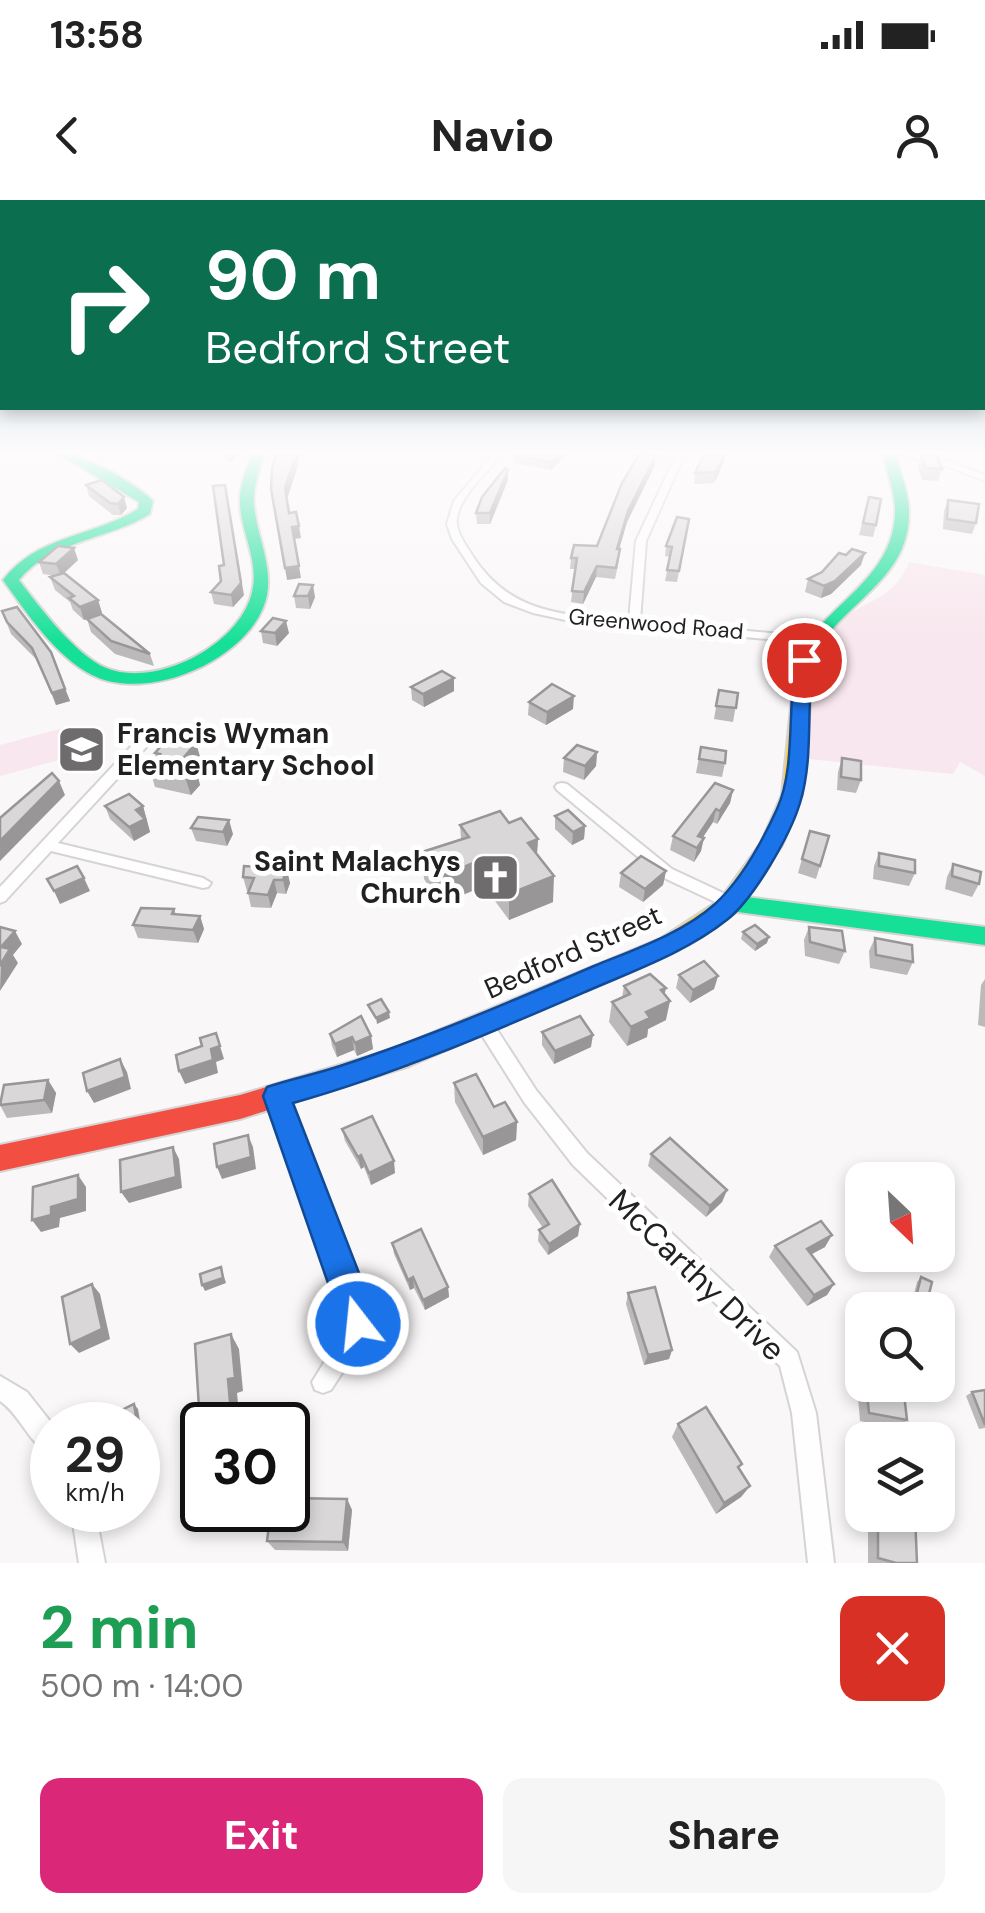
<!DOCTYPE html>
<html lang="en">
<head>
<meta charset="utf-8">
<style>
  :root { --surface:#fff; --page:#f6f6f6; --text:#222; --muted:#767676; --accent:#db2777 }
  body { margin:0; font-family:"DM Sans",sans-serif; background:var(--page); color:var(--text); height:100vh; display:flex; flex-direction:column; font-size:38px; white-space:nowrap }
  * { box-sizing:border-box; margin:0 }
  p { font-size:32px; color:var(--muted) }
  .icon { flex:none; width:55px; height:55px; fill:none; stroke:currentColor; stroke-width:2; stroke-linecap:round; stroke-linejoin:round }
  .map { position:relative; height:1363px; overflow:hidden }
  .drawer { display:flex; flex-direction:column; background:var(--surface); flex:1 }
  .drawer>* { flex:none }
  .top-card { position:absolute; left:0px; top:0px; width:985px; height:210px; box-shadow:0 5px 15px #0003; background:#0b6e4f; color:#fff; overflow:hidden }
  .needle { width:65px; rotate:155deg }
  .controls { position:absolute; left:845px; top:962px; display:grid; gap:20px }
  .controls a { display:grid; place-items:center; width:110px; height:110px; border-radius:20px; background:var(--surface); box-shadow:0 5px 15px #0003; font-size:50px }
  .speed { position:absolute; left:30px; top:1202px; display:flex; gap:20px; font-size:50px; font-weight:700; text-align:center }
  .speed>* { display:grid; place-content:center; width:130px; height:130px; border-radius:50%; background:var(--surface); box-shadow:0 5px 15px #0003; line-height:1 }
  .speed small { font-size:25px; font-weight:400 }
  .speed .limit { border:5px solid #111; border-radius:15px; background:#fff; color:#111 }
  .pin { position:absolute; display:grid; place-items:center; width:85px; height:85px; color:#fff; margin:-42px; border:5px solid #fff; border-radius:50%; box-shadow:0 2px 10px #0007 }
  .me { position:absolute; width:110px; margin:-55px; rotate:344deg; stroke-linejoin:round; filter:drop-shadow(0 0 8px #0008) }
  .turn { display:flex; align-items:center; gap:35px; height:210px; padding:0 40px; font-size:45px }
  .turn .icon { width:130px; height:130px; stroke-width:2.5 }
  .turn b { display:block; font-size:70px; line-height:85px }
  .round { display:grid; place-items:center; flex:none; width:105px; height:105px; border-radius:20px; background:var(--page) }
  .headline { display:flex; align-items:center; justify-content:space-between; height:170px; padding:0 40px }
  h1 { font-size:60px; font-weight:700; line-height:75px; color:#1e9e55 }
  .primary-button { display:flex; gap:20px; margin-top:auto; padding:20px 40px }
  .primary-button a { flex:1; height:115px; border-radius:20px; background:var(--accent); color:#fff; font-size:40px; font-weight:700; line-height:115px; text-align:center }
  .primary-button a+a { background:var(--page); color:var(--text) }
  .status { display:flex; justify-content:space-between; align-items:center; height:70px; padding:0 50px; background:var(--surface); direction:ltr }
  .status svg { height:28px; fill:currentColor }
  header { display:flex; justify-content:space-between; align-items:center; height:130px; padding:0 40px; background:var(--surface); font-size:45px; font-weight:700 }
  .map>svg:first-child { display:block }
  .green { fill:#f8e7ee }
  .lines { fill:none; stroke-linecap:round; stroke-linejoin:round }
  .street-casing { stroke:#d6d3d4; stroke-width:4 }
  .fast-casing { stroke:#d6d3d4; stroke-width:4 }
  .slow-casing { stroke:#d6d3d4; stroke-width:4 }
  .jam-casing { stroke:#d6d3d4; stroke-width:4 }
  .street { fill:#fefefe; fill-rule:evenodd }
  .fast { fill:#16e098; fill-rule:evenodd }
  .slow { fill:#ffcf43; fill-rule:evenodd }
  .jam { fill:#f24e42; fill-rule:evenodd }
  .wall { fill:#bbb9ba }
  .shaded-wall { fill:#989697 }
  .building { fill:#d9d7d8; stroke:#989697; stroke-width:2.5 }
  .route { fill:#1a73e8; stroke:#114b97; stroke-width:2.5 }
  .labels { text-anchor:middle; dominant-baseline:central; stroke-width:10; stroke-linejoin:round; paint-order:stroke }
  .far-street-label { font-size:22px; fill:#222121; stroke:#fff }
  .poi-label { font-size:28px; font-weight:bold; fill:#222121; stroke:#fff; text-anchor:start }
  .street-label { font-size:28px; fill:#222121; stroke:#fff }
  .near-street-label { font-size:32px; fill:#222121; stroke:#fff }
</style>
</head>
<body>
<div class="status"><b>13:58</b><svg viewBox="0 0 49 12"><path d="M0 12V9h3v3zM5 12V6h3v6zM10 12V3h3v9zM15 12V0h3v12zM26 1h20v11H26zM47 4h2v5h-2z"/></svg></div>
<header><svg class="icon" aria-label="back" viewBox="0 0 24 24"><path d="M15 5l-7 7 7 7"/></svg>Navio<svg class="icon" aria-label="person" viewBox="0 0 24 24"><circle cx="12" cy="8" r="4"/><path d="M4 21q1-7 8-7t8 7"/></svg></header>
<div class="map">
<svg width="985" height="1363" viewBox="0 0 985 1363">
  <rect width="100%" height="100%" fill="#faf7f8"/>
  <g class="green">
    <path d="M909,362L985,375V576L960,562L953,574L809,559C810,515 807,468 830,433C852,400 894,405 909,362Z"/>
    <path d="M67,527L77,555L0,576V545Z"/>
  </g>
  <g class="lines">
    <defs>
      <g id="street">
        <path d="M496,251H504C489,271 466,289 458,313C453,329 464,342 472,355C510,415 565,415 629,420L636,341L678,251H686L646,341L640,421L813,437L819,440L813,443L575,422L533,413L504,402L481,383L471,368L452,339L447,324L454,301Z"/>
        <path d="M887,251C920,251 954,263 985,275V281L949,267Z"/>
        <path d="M145,536L150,537L151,540L150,543L58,643L203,678L211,683L208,687L203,688L51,651L5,701L0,703V687L140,537Z"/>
        <path d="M562,583L567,584L672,669L736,699L739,703L736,707H726L662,677L557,590L555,587L557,584Z"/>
        <path d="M484,817L490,819L536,890L587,953L797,1152L816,1213L834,1363H808L792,1213L780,1166L573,965L524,902L478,829L475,824L478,819Z"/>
        <path d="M277,888L283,890L286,896L369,1116L364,1139L331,1190L323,1193L315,1190L312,1182L346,1127L347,1116L268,896L271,890Z"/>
        <path d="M0,1176L27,1192L53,1225L52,1255C30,1246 20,1214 0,1201Z"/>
        <path d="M71,1310H95L105,1363H79Z"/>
      </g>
      <g id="fast">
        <path d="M53,251C78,251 135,282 153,301L150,314C108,340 51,340 19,380C39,406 75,455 106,468C157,489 245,443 253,387C258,356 238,327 240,296C241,280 248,265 253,251H265C261,268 253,285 254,303C256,338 278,373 263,408C240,463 146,502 92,475C56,457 26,412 3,380C37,335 93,337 138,309L139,302Z"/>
        <path d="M883,251H895C899,271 909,291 909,311C910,365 870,389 837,424C826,436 819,449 811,463H799L796,459C826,403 893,380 895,313C896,292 885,271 883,251Z"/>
        <path d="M731,695L985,727V745L731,711L723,709L720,703L723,697Z"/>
      </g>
      <path id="slow" d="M805,454L814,459L802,595L782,645L736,712L678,750L409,866L400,869L391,866L387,858L391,850L662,738L720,700L761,643L782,595L796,459Z"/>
      <path id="jam" d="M400,847L409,850L413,858L409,866L240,919L0,971V945L240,895Z"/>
    </defs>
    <use href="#street" class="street-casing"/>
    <use href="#fast" class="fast-casing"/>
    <use href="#slow" class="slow-casing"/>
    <use href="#jam" class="jam-casing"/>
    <use href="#street" class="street"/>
    <use href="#fast" class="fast"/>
    <use href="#slow" class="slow"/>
    <use href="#jam" class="jam"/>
  </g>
  <g class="wall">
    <path d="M223,251H238L232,262L225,259Z"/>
    <path d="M726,251L724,262L714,283L694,284L695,273Z"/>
    <path d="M569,253L551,270L514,263V255Z"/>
    <path d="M921,255L942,269L938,281L922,280L918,266Z"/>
    <path d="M655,265L627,322L619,349V360L615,379L596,377L583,404L571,402L575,369H570L571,358L597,346Z"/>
    <path d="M508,280L490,324H477L476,313Z"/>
    <path d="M86,285L127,308L121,315H113L89,296Z"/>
    <path d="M869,297L876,325L873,337L859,335Z"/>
    <path d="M948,300L976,323L972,334L943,329L944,311Z"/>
    <path d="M689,319L677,382L665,381L670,357L665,356L666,346Z"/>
    <path d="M78,360L64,373L98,400L102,413L84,420L73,410L70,402L55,390L50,377L55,376L43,374L39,362Z"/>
    <path d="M861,365L831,394L821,398L805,392L808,379L822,372Z"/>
    <path d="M211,392L244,395L233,407L214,404Z"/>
    <path d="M294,396L315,397L310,409L296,408Z"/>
    <path d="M2,411L51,452L70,501L56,505L37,460L11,434Z"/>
    <path d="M87,419L150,454L154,466L115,454L91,432Z"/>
    <path d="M261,431L289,433L277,446L263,443Z"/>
    <path d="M454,478V491L424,507L412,500L411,487Z"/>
    <path d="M719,490L738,493L733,522L714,519Z"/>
    <path d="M529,502L573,509L546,525L528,515Z"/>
    <path d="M701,547L725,563L722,577L696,573Z"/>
    <path d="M597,552L596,566L584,580L563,572L564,558Z"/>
    <path d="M155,553L202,563L196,570L200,585L191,595L155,587L149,567L156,558Z"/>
    <path d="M842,558L861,580L856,593L837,590L838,572Z"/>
    <path d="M733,590L730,603L717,624L713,622L703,637L701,651L694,662L670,650L673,636Z"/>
    <path d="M105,606H143L150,632L134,641L110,619Z"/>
    <path d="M555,616L585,626L584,639L572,645L555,629Z"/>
    <path d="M509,623L538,639L537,654L553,702L509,720L484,686L441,704L424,679L422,652L461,639L460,625Z"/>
    <path d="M191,628L233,634L227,646L196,641Z"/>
    <path d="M810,631L820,666L816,679L798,673Z"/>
    <path d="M879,653L915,673L909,686L873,679L874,666Z"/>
    <path d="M953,664L979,684L972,697L945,689L947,677Z"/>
    <path d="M282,669L290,683L286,694L277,693L271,708L251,707L248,693L249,691H247L243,677Z"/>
    <path d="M666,671L663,685L643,702L619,687L621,673Z"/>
    <path d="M174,709L176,714L200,716L204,729L198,743L138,738L133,725Z"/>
    <path d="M809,727L845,751L839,764L805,756L804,740Z"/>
    <path d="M743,732L767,743L755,751L741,739Z"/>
    <path d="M875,738L913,762L907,775L870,768L869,751Z"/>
    <path d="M679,775L718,776L714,789L690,803L676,788Z"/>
    <path d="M985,779V827L978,825L981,785Z"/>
    <path d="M624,786L664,794L666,820L648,829L647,837L627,846L609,822L612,802L622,798Z"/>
    <path d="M542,832L591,847L554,864L542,845Z"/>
    <path d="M330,834L371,836L373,849L357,856L354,850L337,857L332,846Z"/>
    <path d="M48,880L56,893L52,913L7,918L0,905Z"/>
    <path d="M454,883L517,922L516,940L483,955L455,902Z"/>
    <path d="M342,929L395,973L371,985L364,967L361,969L345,941Z"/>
    <path d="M651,954L727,990L722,1002L706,1017L648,966Z"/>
    <path d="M529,994L578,1036L548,1055L538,1041L539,1030L543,1028L528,1006Z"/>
    <path d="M392,1043L448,1087L449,1097L425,1110L414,1088L410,1090L394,1054Z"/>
    <path d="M775,1046L825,1047L811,1054L834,1084L827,1095L807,1106L769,1057Z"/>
    <path d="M921,1077L928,1098L924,1103L913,1098L917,1082Z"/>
    <path d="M628,1093L672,1150L669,1159L644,1165L626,1104Z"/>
    <path d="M862,1154V1185H903L907,1220L898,1229L860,1221L855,1162Z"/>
    <path d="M985,1190V1228L979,1229L966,1196L972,1192Z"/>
    <path d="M678,1224L739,1269L750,1286L741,1297L716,1314L672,1237Z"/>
    <path d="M347,1299L352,1310L348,1351L275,1350L267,1341Z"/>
    <path d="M868,1315H915L917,1363H868Z"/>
  </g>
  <g class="shaded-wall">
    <path d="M230,251H238L232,262Z"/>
    <path d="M297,251H300L297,269L287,299L285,288Z"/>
    <path d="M563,251H569V253L551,270V262Z"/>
    <path d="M726,251L724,262L714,283L716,272Z"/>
    <path d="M656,255L655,265L627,322L616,360L617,349L628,311Z"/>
    <path d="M508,270V280L490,324V313Z"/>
    <path d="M225,285L244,395L233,407L231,395Z"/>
    <path d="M124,297L127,308L121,315L118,304Z"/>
    <path d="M299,326L301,338L294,339L292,327Z"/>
    <path d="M74,348L78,360L61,376L56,364Z"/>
    <path d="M865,353L861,365L831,394L821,398L824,386Z"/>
    <path d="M299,366L301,378L287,380L285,368Z"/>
    <path d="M597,366L596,377L583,404L584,392Z"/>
    <path d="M313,385L315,397L310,409L308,396Z"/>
    <path d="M98,400L102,413L84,420L80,407Z"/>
    <path d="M286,421L289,433L277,446L275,433Z"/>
    <path d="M454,478V491L424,507L423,494Z"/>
    <path d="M65,489L70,501L56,505L52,493Z"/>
    <path d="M574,496L573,509L546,525L547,512Z"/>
    <path d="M196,543L202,563L196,570L200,585L191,595L180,562Z"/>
    <path d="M597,552L596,566L584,580L585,566Z"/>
    <path d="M59,581L65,595L0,661V641Z"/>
    <path d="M733,590L730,603L717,624L720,611Z"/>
    <path d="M143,606L150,632L134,641L129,627L136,610Z"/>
    <path d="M716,609L713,622L695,649L698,636Z"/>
    <path d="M229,620L233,634L227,646L223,632Z"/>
    <path d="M585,626L584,639L572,645L573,632Z"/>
    <path d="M704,638L701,651L694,662L697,648Z"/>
    <path d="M538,639L536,666L528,643Z"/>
    <path d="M483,659L484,686L441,704L439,677Z"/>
    <path d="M287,669L290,683L286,694L283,680Z"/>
    <path d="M666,671L663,685L643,702L645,689Z"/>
    <path d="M554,676L553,702L509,720V694Z"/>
    <path d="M84,678L90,691L60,704L54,691Z"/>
    <path d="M274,680L277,693L271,708L268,695Z"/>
    <path d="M200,716L204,729L198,743L193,730Z"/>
    <path d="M15,731L22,744L13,755L18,763L0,791L1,747Z"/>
    <path d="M769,737L767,743L755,751L757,744Z"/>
    <path d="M718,776L714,789L690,803L693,790Z"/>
    <path d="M666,788L662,805L670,801L666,820L648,829L647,837L627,846L631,827L661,790Z"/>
    <path d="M389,812L390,818L377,824L376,818Z"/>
    <path d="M216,833L224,859L216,862L218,873L185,884L179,871L211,849Z"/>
    <path d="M593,835L591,847L554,864L555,851Z"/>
    <path d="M371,836L373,849L357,856L355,843Z"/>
    <path d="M352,837L354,850L337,857L335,844Z"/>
    <path d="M120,859L127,872L131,889L94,903L87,891Z"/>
    <path d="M48,880L56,893L52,913L44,900Z"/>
    <path d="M517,922L516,940L483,955V937Z"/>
    <path d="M248,935L253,947L256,969L222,979L217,967Z"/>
    <path d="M173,947L179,959L182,988L129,1003L121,992Z"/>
    <path d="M361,955L364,967L361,969L358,957Z"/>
    <path d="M394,961L395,973L371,985L369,973Z"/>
    <path d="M78,975L86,987V1011L60,1018L59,1027L41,1032L32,1020L51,1007Z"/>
    <path d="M727,990L722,1002L706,1017L710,1006Z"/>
    <path d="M580,1024L578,1036L548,1055L549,1044Z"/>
    <path d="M832,1035L825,1047L801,1060L807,1049Z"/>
    <path d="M221,1067L226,1083L205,1091L202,1085Z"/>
    <path d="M413,1077L414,1088L410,1090L408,1080Z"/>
    <path d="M92,1084L100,1094L110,1139L79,1153L70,1144Z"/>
    <path d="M834,1084L827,1095L807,1106L814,1095Z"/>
    <path d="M448,1087L449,1097L425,1110L423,1100Z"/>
    <path d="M231,1134L239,1149L243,1191L237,1193L240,1225H202V1227L200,1224L228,1179Z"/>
    <path d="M672,1150L669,1159L644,1165L648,1155Z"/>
    <path d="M134,1204L138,1209L140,1221L132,1225H119Z"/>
    <path d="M750,1286L741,1297L716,1314L724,1303Z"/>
    <path d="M347,1299L352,1310L348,1351L343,1342Z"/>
  </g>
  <g class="building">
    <path d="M277,251H297L285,288L289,313L296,312L299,326L292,327L299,366L285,368L271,289L272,269Z"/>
    <path d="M518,251H563L551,262L514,255Z"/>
    <path d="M706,251H726L716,272L695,273Z"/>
    <path d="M640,253L656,255L628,311L617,349H620L616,368L597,366L584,392L572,391L577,358H571L574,345L597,346L622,283Z"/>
    <path d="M921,255L937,256L942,269L926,268Z"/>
    <path d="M505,268L508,270L490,313H476L482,297Z"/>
    <path d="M102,280L124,297L118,304L110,303L86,285Z"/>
    <path d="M225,285L241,383L231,395L211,392L221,381L219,366L224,365L213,286Z"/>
    <path d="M869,297L881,299L876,325L863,323Z"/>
    <path d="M948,300L979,304L976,323L947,319Z"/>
    <path d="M677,317L689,319L679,371L667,370L672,347L666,346Z"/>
    <path d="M58,346L74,348L56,364L39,362Z"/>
    <path d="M852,349L865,353L835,381L824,386L808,379L822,372L839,353L846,355Z"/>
    <path d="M64,373L98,400L80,407L69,398L74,396L50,377Z"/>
    <path d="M299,384L313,385L308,396H294Z"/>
    <path d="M17,407L51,452L65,489L52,493L32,448L7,422L2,411Z"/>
    <path d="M101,414L150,454L111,441L87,419Z"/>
    <path d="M273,418L286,421L275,433L261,431Z"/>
    <path d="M442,471L454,478L423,494L411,487Z"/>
    <path d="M552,484L574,496L547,512L529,502Z"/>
    <path d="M719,490L738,493L736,508L716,506Z"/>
    <path d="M170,536L196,543L180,562L194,565L185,575L149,567L160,554L155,553Z"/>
    <path d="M577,545L597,552L585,566L564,558Z"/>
    <path d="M701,547L726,551L725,563L699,559Z"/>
    <path d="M842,558L861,561V580L841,577Z"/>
    <path d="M52,573L59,581L0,641V618Z"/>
    <path d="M715,583L733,590L720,611L716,609L698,636L704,638L697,648L673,636Z"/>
    <path d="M129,594L143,606L136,610L145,619L129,627L105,606Z"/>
    <path d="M568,610L585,626L573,632L555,616Z"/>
    <path d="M500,611L509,623L521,618L538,639L528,643L554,676L509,694L483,659L439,677L422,652L469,637L460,625Z"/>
    <path d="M198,617L229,620L223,632L191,628Z"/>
    <path d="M810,631L829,636L820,666L802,659Z"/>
    <path d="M879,653L915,660V673L879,666Z"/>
    <path d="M641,656L666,671L645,689L621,673Z"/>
    <path d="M261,660L280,662L278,669H287L283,680H274L268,695L248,693L254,678L243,677L244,666L258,667Z"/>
    <path d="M953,664L981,672L979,684L952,676Z"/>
    <path d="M77,666L84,678L54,691L47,679Z"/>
    <path d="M141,708L174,709L172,714L200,716L193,730L133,725Z"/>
    <path d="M755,725L769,737L757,744L743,732Z"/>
    <path d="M0,727L15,731L1,747L10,749L0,765Z"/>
    <path d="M809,727L842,731L845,751L810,742Z"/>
    <path d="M875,738L912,745L913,762L876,755Z"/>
    <path d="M704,761L718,776L693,790L679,775Z"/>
    <path d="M650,774L666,788L661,790L670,801L646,812L650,818L631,827L612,802L630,794L624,786Z"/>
    <path d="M381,799L389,812L376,818L368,805Z"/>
    <path d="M361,816L371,836L355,843L352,837L335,844L330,834Z"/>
    <path d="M580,816L593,835L555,851L542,832Z"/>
    <path d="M216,833L220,846L211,849L213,860L179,871L176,855L202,846L200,838Z"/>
    <path d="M120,859L125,877L87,891L83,873Z"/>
    <path d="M476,874L494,907L505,902L517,922L483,937L454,883Z"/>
    <path d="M48,880L44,900L0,905L4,885Z"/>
    <path d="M372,916L394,961L369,973L361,955L358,957L342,929Z"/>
    <path d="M248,935L251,957L217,967L214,944Z"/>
    <path d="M670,938L727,990L710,1006L651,954Z"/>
    <path d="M173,947L176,977L121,992L120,960Z"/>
    <path d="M78,975V999L51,1007V1015L32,1020L33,987Z"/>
    <path d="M552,980L580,1024L549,1044L539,1030L549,1024L529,994Z"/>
    <path d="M821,1021L832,1035L807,1049L834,1084L814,1095L775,1046Z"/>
    <path d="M421,1029L448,1087L423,1100L413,1077L408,1080L392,1043Z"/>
    <path d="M221,1067L223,1078L202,1085L200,1074Z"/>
    <path d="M921,1077L932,1082L928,1098L917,1093Z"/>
    <path d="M92,1084L102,1129L70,1144L62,1097Z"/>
    <path d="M655,1087L672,1150L648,1155L628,1093Z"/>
    <path d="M231,1134L235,1178L228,1179L231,1214L200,1224L195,1144Z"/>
    <path d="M866,1185H903L907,1220L869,1213Z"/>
    <path d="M985,1190V1225L972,1192Z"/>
    <path d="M134,1204L136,1217L119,1225H114L112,1215Z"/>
    <path d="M706,1207L742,1264L738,1267L750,1286L724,1303L678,1224Z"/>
    <path d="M288,1298L347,1299L343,1342L267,1341L271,1310H288Z"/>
    <path d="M878,1315H915L917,1363H896L878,1358Z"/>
  </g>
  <linearGradient id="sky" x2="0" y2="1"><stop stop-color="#9bc0cb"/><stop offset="0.57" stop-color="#fdfbfc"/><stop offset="1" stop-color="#fdfbfc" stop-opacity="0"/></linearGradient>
  <rect width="985" height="442" fill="url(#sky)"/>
  <path class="route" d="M804,454L813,460C806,507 814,558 800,603C790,636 754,698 728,719C687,752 633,771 585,792C490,833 393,875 293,903L373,1109L374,1124L370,1135L358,1140L346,1135L263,896L267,887C291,879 316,874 340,866C426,838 510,802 594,766C633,750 683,733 715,704C741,680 762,642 777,609C796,568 787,505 796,460Z"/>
  <defs>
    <symbol id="school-square" viewBox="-11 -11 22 22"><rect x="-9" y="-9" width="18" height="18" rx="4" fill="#6e6c6c" stroke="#fff"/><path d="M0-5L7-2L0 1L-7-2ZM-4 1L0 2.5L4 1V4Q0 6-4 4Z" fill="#fff"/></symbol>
    <symbol id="church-square" viewBox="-11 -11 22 22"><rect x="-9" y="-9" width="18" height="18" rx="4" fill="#6e6c6c" stroke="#fff"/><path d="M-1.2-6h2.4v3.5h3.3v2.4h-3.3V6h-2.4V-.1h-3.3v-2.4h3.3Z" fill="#fff"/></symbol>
  </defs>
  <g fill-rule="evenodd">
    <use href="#school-square" x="54" y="522" width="55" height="55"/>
    <use href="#church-square" x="468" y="650" width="55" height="55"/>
  </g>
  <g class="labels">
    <g class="far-street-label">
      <text transform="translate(656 424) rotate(5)">Greenwood Road</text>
    </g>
    <g class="poi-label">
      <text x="117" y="533">Francis Wyman<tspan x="117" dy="32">Elementary School</tspan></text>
      <text x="461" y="661" text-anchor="end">Saint Malachys<tspan x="461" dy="32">Church</tspan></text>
    </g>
    <g class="street-label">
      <text transform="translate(573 752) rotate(-24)">Bedford Street</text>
    </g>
    <g class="near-street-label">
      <text transform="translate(697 1075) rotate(44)">McCarthy Drive</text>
    </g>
  </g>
</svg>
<div class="controls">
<a><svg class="needle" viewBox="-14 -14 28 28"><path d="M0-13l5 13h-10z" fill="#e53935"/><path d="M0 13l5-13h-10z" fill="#767676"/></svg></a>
<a><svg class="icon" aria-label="search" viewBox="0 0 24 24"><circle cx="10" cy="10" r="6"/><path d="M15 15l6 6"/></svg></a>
<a><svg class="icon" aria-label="layers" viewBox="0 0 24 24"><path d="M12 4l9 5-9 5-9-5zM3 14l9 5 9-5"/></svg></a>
</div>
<div class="speed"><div>29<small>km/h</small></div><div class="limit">30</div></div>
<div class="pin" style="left:804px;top:460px;background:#d93025"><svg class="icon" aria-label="arrive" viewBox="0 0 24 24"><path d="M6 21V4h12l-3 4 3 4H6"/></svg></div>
<svg class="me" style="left:358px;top:1124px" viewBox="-20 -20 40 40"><circle r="17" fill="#1a73e8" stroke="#fff" stroke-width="3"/><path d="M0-11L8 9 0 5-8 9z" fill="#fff"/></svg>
<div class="top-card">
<div class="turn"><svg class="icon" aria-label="right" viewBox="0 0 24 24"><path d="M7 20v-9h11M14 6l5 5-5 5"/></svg><div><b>90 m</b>Bedford Street</div></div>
</div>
</div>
<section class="drawer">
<div class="headline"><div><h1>2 min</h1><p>500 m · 14:00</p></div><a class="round" style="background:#d93025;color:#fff"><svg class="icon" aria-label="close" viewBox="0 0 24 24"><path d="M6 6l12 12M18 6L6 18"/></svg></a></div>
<div class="primary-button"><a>Exit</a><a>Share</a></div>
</section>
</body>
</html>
